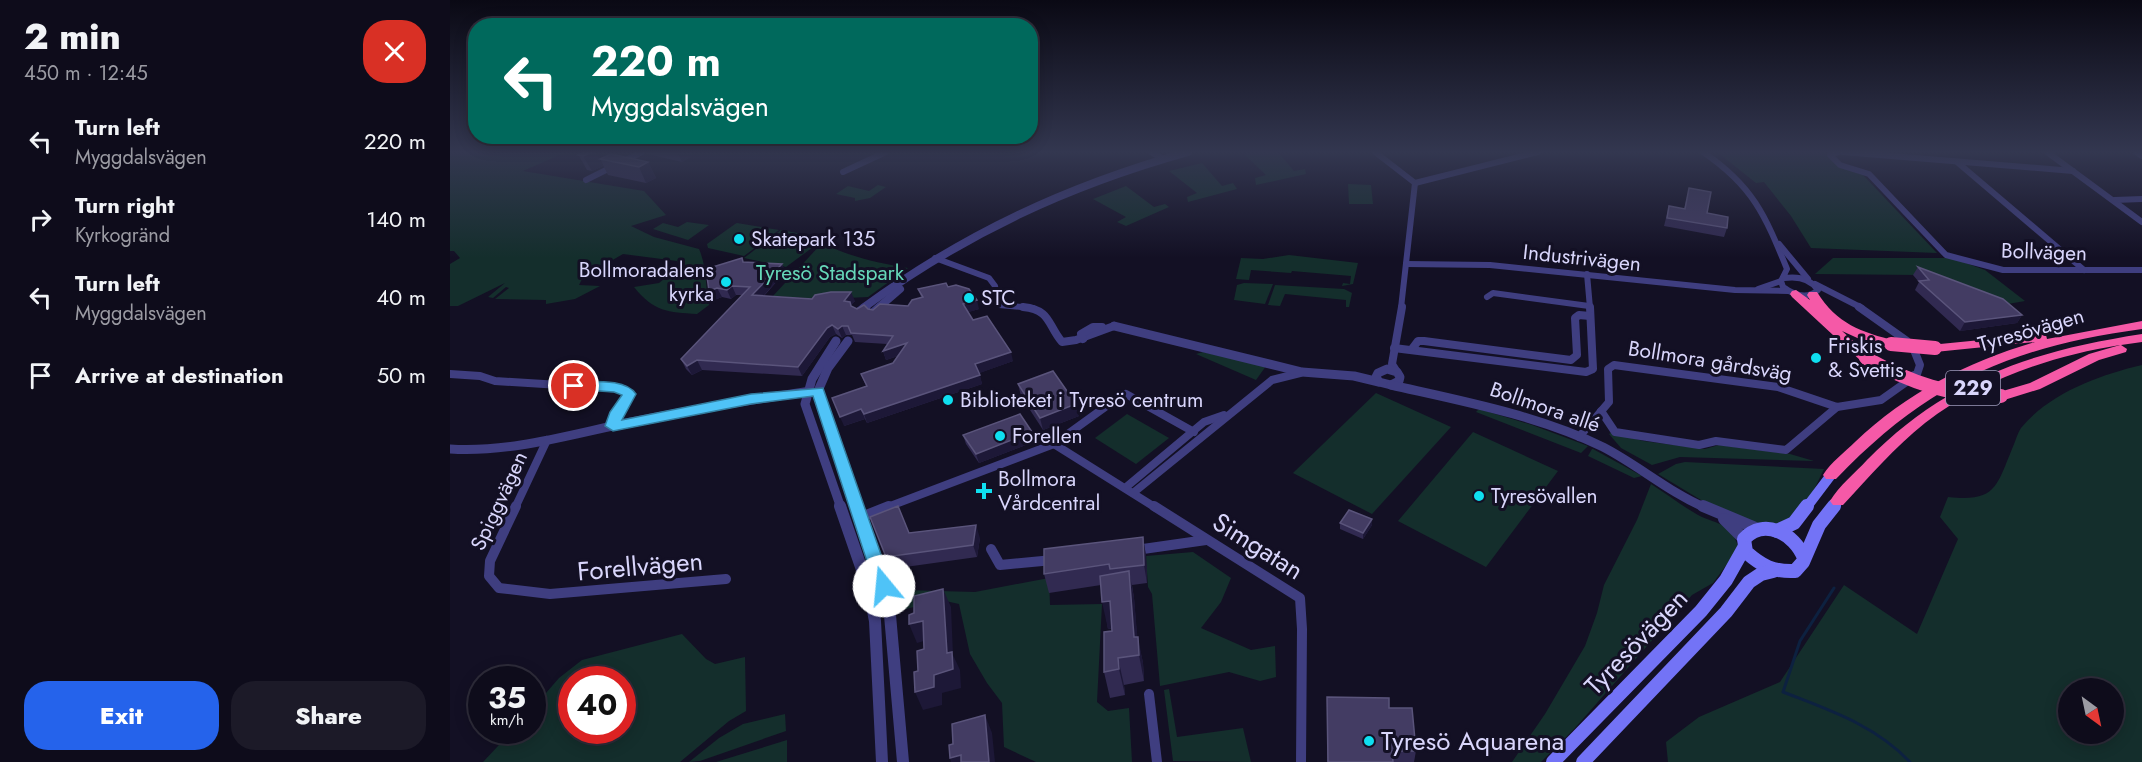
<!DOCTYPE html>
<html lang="en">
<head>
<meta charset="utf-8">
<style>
  :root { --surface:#0e0c1b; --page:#1c1a28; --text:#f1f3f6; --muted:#9b9ba3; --line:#2e2c3a; --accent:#2563eb }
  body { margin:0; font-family:Jost,sans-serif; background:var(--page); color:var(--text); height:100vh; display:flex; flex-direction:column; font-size:22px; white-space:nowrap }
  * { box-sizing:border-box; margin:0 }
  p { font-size:20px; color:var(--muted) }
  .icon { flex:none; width:33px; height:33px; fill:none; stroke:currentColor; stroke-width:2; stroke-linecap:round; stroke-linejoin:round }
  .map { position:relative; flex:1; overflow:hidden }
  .drawer { display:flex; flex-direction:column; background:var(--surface); width:450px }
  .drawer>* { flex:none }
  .hud { position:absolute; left:18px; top:18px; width:570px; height:126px; border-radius:24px; box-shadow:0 3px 15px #0003,0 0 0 2px var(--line); background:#00695c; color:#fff; overflow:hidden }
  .needle { width:39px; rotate:147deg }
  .controls { position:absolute; left:1608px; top:678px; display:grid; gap:12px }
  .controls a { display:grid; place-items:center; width:66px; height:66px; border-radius:50%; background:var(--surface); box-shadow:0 3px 15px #0003,0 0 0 2px var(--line); font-size:30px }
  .speed { position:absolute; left:18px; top:666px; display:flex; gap:12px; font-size:30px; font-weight:700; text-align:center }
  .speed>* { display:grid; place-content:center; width:78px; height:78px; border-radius:50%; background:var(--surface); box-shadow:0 3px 15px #0003,0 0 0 2px var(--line); line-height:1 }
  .speed small { font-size:15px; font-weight:400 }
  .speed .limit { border:9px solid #d22; background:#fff; color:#111 }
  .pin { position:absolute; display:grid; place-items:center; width:51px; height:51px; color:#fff; margin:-26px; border:3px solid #fff; border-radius:50%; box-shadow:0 2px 6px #0007 }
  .me { position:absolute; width:66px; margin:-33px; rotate:343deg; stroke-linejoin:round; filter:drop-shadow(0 0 4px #0008) }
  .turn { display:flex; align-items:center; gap:21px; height:126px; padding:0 24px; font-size:27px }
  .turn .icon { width:78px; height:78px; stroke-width:2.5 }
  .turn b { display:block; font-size:42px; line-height:51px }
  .round { display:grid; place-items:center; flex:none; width:63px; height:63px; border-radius:24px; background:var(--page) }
  .overview { display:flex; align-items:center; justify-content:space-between; height:102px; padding:0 24px }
  h1 { font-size:36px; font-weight:800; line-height:45px }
  .primary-button { display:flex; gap:12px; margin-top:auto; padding:12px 24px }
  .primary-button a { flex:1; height:69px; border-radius:24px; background:var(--accent); color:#fff; font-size:24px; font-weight:800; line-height:69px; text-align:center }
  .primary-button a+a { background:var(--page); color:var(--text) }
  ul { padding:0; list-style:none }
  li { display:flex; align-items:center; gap:18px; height:78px; padding:0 24px }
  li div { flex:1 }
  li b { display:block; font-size:22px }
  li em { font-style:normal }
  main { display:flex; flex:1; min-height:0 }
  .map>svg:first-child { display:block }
  .green { fill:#142e2c; fill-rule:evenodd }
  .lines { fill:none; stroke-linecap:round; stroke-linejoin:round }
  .stream { stroke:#0d2140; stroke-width:3 }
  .minor-far2 { stroke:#3f3e80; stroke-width:6 }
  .minor-far1 { stroke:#3f3e80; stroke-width:8 }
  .minor { stroke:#3f3e80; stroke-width:10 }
  .tertiary-far2 { stroke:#3f3e80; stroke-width:8 }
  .tertiary-far1 { stroke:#3f3e80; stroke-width:9 }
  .tertiary { stroke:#3f3e80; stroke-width:12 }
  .secondary-far1 { stroke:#7373f6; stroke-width:10 }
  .secondary { stroke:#7373f6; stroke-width:14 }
  .motorway { fill:#f559a7; fill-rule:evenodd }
  .motorway-bridge { stroke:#f559a7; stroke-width:14 }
  .wall { fill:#312a51 }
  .shaded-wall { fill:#1d1837 }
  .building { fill:#433c63; stroke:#5a547b; stroke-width:1.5 }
  .route { fill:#4fc3f7; stroke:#337fa1; stroke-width:1.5 }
  .poi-dot { fill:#0fdff0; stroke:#131024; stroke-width:2 }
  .labels { text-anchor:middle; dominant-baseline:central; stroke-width:6; stroke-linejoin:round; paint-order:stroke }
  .shield { fill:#131024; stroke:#9e9bbb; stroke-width:1.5 }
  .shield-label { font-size:20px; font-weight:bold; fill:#d9d6fc }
  .poi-label { font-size:21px; fill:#d9d6fc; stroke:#131024; text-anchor:start }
  .street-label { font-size:21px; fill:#d9d6fc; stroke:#131024 }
  .park-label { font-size:21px; fill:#66d8b9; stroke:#131024 }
  .near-street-label { font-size:26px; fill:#d9d6fc; stroke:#131024 }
  .near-poi-label { font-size:26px; fill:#d9d6fc; stroke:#131024; text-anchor:start }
</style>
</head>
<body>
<main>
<section class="drawer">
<div class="overview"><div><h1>2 min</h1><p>450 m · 12:45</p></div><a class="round" style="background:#d93025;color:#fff"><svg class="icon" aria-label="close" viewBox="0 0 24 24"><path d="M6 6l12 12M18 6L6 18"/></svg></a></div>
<ul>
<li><svg class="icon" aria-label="left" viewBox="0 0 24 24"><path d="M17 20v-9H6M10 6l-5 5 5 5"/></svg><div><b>Turn left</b><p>Myggdalsvägen</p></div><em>220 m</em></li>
<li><svg class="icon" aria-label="right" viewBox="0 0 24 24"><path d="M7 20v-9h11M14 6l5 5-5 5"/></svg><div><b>Turn right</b><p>Kyrkogränd</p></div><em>140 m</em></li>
<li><svg class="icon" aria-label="left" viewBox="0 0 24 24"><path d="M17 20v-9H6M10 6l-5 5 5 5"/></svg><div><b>Turn left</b><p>Myggdalsvägen</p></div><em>40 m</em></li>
<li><svg class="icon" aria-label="arrive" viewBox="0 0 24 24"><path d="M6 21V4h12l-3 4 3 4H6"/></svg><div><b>Arrive at destination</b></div><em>50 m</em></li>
</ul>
<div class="primary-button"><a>Exit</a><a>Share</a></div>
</section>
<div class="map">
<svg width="1692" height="762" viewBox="0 0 1692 762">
  <rect width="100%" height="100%" fill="#131024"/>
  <g class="green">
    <path d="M0,152L114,153L73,171L194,191L216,215L181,226L204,237L249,249C257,267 255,286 259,305L247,314C218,312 204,312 184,287L209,283L229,267L227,261L173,254L133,277L129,285L150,286L125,299L96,304V300L45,299L59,288L56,287L43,298L38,297L55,283L8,306H0V264L10,258L4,251H0Z"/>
    <path d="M805,152H828L844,171L855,169L856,174L806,185L805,178L816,175L794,154Z"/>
    <path d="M1267,152H1379L1375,153L1387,166L1413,175L1487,253L1361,248L1341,216L1314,182L1306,183Z"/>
    <path d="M752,163L772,186L783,183L787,189L738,202L737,197L747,193L719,171Z"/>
    <path d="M898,184L921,185L923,204H899Z"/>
    <path d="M428,185L436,187L420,198L405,201V198L386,194L398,186L419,191Z"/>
    <path d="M676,186L704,207L715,204L719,207L676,226L667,222L676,217L643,199Z"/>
    <path d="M237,222L259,225L238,240L203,229L213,223L228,227Z"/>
    <path d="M285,224L287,223L329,230L294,256L258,248L257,244Z"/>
    <path d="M331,230L358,235L370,242L336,267L294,258Z"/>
    <path d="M372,243C400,257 428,263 458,268L418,297L374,299L323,296Z"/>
    <path d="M839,255L908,263L903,284L892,286L893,283L900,284L901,276L842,271L841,273L801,270L799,280L786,279L791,258L813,259Z"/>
    <path d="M1383,258H1502L1535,270L1575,301L1552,305L1468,275L1365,274Z"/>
    <path d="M794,283L823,284L815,304L784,300L787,285Z"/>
    <path d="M825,285L894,289L902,293L899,307H896V300L835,294L830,306L818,305Z"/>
    <path d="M753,352L816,366L806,380L746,354Z"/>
    <path d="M1692,365V762H1218L1216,742L1249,717L1330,682L1394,585L1467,634L1508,539L1490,517L1498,497C1545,502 1546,488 1562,449C1565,443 1567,434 1571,428C1600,393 1649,375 1692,365ZM1618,688H1664V734H1618Z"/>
    <path d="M926,393L1001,427L922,514L843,473Z"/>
    <path d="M1029,409L1082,425L1138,446L1131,453L1026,412Z"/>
    <path d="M677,414L719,438L686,464L645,438Z"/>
    <path d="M1023,432L1108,471L1036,567L948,521Z"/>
    <path d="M1162,432L1193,441L1255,449L1269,445L1340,454L1364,461L1230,457L1202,465L1171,448L1159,434Z"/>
    <path d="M1142,449H1143L1192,476L1184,478L1138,456Z"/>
    <path d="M1235,462L1374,469L1360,498L1344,520L1327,529L1287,518L1251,500L1208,474L1226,464Z"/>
    <path d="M1201,484C1217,494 1232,506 1248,515C1270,526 1279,521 1289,548L1263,583L1242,595L1125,728L1091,762H1062L1095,714L1135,646L1147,613L1154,585L1187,520Z"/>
    <path d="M743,552L781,578L771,602L751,628L801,650L825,646L826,677L810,681L779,672L710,686L702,594L698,587L696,556Z"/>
    <path d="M599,578L600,605L652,604L647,702L658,711L679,708L682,762H586L554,747L552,703L537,683L520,654L509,604L491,600L452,610V590L525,592Z"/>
    <path d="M232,634L256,659L265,664L295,657L296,711L279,721L230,762H33L62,731L82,730L83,708L109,678L132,660ZM122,680H172V730H122Z"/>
    <path d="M719,689L727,737L793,728L801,762L723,761L714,690Z"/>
    <path d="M335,714L336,731L250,761L239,762L269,738L293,724Z"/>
    <path d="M337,740V762H266Z"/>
  </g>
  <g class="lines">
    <path class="stream" d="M1384,588L1350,641L1333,692C1379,710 1425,725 1460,762"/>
    <g class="minor-far2">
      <path d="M701,152L712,158"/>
      <path d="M925,152L965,183L951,308"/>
      <path d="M1253,152C1303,186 1315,215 1337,269L1331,281L1333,287C1344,295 1357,300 1368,290C1360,278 1348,276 1334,278"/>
      <path d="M1389,152L1380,155L1390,165L1419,174L1496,255L1553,270H1692"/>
      <path d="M1393,152L1623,171"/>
      <path d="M1597,152L1692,222"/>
      <path d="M1686,152L1692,156"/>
      <path d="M1507,162L1634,270"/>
      <path d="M393,172L436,152"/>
      <path d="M136,180L192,152"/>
      <path d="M965,183L1088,152"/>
      <path d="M1664,200L1692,199"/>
      <path d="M1329,244L1358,279"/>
      <path d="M485,258L539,278L545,286L549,305L583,308"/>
      <path d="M956,264L1040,265L1285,290L1338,291"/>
      <path d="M1137,274L1140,308"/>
      <path d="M1365,284L1412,308"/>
      <path d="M1308,289L1331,281"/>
      <path d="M1037,297L1043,293L1139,306"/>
    </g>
    <g class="minor-far1">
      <path d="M573,307C601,310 597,324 612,342L626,340L664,326"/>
      <path d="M1409,307L1457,341"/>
      <path d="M633,339L631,334L643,327H652"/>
      <path d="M944,348L1136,372L1143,369L1140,307"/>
      <path d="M962,349L968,341H974L1121,360L1127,355L1125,318L1129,315L1140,316"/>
      <path d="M947,372L942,364L952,307"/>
      <path d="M0,374L30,376L45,381L174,389L179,394L167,412L163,426"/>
      <path d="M1459,377L1467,374L1470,365L1464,350"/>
      <path d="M676,394L744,432"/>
      <path d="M1151,411L1165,432L1249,445L1266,441L1336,450L1387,407"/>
      <path d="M1129,437L1159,402L1158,369L1164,365L1328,387L1387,407L1431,400L1462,378"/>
      <path d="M604,444L706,508"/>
      <path d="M675,488L754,422L774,415"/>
      <path d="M683,493L822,380L850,373"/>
      <path d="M65,508L97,440"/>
      <path d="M435,508L604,444L669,397"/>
    </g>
    <g class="minor">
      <path d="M66,506L40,561L39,576L49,588L100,594L276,579"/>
      <path d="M704,506L850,598L852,629L851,762"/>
      <path d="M411,517L439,506"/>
      <path d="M541,549L550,565L603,560"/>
      <path d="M686,550L756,540"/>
      <path d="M699,694L707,762"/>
    </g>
    <g class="tertiary-far2">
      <path d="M413,308C514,234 617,186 738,152"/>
      <path d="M428,308L450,289"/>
    </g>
    <g class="tertiary-far1">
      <path d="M410,311L416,307"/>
      <path d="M424,312L430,307"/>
      <path d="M664,326L852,372L904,376L929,382"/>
      <path d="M386,341L362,379L355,404L391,508"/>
      <path d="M398,341L378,368L368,391L407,508"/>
      <path d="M937,369L947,372L950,377L949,381L941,385L929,382L926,377L928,373Z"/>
      <path d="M941,385C1012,401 1087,415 1153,447C1188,465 1220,493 1256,508"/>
      <path d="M0,449C60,453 122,434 181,422C240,410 301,400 361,391"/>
    </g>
    <g class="tertiary">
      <path d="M390,506L419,590L425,621L432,762"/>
      <path d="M406,506L439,604L453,762"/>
      <path d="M1253,506L1308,529"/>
      <path d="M1274,519L1294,539"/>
    </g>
    <g class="secondary-far1">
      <path d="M1356,508L1381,475"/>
      <path d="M1383,508L1388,501"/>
    </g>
    <g class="secondary">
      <path d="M1327,531L1344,523L1357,506"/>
      <path d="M1354,558C1345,534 1314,517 1294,539L1296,552C1312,566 1323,572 1345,571L1353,562L1369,525L1384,506"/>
      <path d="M1103,762L1251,611L1276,580L1294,548"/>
      <path d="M1133,762L1276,612L1299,582L1311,574L1323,571"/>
    </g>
    <g class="motorway">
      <path d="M1346,290L1360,300L1357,295L1359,292H1367C1387,324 1411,332 1446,341L1447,344L1441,348L1414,341L1392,331L1423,358L1416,362L1411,361L1342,297L1340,294L1342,291Z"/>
      <path d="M1692,321V329C1561,347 1479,382 1386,479H1376L1373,475C1381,462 1395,452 1405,442C1457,393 1517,362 1585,342L1485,352L1480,351L1479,348L1480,345L1591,334L1596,335L1597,339Z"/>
      <path d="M1692,334V342L1671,345L1677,349L1676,352L1649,360L1590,389L1551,401L1544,396L1546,393L1580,383L1639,354L1670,345C1601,356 1531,380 1475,423C1445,447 1419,477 1393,505H1383L1380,501C1389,486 1405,473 1417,460C1497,379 1582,351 1692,334Z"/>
    </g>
    <g class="motorway-bridge">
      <path d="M1441,344L1485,348"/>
      <path d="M1416,358C1459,382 1501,397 1551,396"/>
    </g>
  </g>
  <g class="wall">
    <path d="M133,152H145L153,166L142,171L137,170L128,154Z"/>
    <path d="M196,152H240L242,156L232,162L197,154Z"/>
    <path d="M150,159L198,162L206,178L196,183L158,175Z"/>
    <path d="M1239,188L1257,213L1277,228L1274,237L1214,226L1219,206L1234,209Z"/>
    <path d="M292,258L293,262L332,264L335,272L314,296L405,301L401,305V306L407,309L423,310L458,306L471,297L468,289L498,287L529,309L518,312L523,320L563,361L529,373L532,384L417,423L415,419L394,426L416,386L411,374L443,363L448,356L436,360L433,351L437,344L405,342L402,335H396L392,338L386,334L380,337L352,376L252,370L242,375L236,369L231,359L292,295H286L281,299L272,297L264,300L259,291Z"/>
    <path d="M1468,267L1572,315L1567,323L1510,331L1465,290L1469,282L1463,275Z"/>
    <path d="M568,384L629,416L593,430L571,396Z"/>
    <path d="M582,432L584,442L529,463L516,444L513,435Z"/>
    <path d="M890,523L922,525L913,539L890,529Z"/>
    <path d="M693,537L696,556L697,583L682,585L684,598L687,637L693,663L694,681L674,685L675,695L660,698L654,672L662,629H658L651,585L599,593L594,574Z"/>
    <path d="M530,538L527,557L441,569L436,557Z"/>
    <path d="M877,697L939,708L966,751L964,762H877Z"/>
  </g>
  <g class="shaded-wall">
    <path d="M142,152H145L153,166L142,171L133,156Z"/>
    <path d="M227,152H240L242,156L232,162Z"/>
    <path d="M198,162L206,178L196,183L189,167Z"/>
    <path d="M332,264L335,272L306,304L302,295Z"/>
    <path d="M282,286L286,295L281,299L277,290Z"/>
    <path d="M267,288L272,297L264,300L259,291Z"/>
    <path d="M401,292L405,301L397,310L394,301Z"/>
    <path d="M527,300L529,309L516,313L513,304Z"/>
    <path d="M1572,315L1567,323L1510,331L1515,322Z"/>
    <path d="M382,325L386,334L380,337L352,376L348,367L377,328Z"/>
    <path d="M392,326L396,335L392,338L388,329Z"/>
    <path d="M457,343L460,352L436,360L433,351Z"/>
    <path d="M561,352L563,361L527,374L525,364Z"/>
    <path d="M247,360L252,370L242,375L237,366Z"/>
    <path d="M530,375L532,384L417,423L414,414Z"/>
    <path d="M626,404L629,416L593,430L590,418Z"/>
    <path d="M411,409L415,419L394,426L390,417Z"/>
    <path d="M582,432L584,442L529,463L526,454Z"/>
    <path d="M922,519V525L913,539V533Z"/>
    <path d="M526,525L530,538L527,557L523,545Z"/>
    <path d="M693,537L696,556L697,583L694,565Z"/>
    <path d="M679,571L684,598L689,655L684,637Z"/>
    <path d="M493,589L501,607L503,655L510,670L511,688L492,693V705L473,710L465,692L484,675Z"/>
    <path d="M660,601L666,628L658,629L652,602Z"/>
    <path d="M473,621L481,639L467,643L459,624Z"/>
    <path d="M688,637L693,663L694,681L689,655Z"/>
    <path d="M668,658L674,685L675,695L669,669Z"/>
    <path d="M535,715L542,733L545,762H539Z"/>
    <path d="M511,755L514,762H501L500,758Z"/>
  </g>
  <g class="building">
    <path d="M133,152H142L133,156L128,155Z"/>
    <path d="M161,154L198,162L189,167L150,159Z"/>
    <path d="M1239,188L1261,192L1257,213L1278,217L1277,228L1217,218L1219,206L1235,209Z"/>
    <path d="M292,258L293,262L332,264L302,295L362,299L365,295L381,292H401L394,301L400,302L401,306L407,309L414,305L418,309L423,310L430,304L458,306L462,300L473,297L468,289L496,283L498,287L506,285L519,289L527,300L513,304L523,320L537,316L561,352L525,364L530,375L414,414L411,409L390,417L382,398L417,386L411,374L443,363L457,343L433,351L443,336L401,333L398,326H392L388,329L382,325L377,328L348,367L247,360L237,366L231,359L300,287L282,286L277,290L267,288L259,291L256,269Z"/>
    <path d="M1468,267L1553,299L1572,315L1515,322L1469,281L1479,280Z"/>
    <path d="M603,371L626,404L590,418L568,384Z"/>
    <path d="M570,414L582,432L526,454L513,435Z"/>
    <path d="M448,506L459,533L526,525L523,545L436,557L420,517Z"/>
    <path d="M899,510L922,519L913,533L890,523Z"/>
    <path d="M693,537L694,565L660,569L659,564L594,574V549Z"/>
    <path d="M679,571L684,637H688L689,655L668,658L669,669L654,672V632L662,631L660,601L652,602L650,576Z"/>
    <path d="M493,589L497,653L502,652L503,669L484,675V687L465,692L464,672L468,671L467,651L474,649L473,621L459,624V615L464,613V596Z"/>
    <path d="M877,697L939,698V708H962L966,751H942L943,762H878Z"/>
    <path d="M535,715L539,762H511V755L500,758L499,745L503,744L502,724Z"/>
  </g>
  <linearGradient id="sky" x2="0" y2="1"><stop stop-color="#0a0914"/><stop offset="0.59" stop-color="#333750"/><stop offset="1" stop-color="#333750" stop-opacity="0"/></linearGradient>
  <rect width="1692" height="258" fill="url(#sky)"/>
  <path class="route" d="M124,381C142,382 175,378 186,394L172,420L301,394L373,388L442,586L440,591L434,593L428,591L425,586L363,396L301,404L163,431L155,426L160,412L172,395L164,392L119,389L117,386L119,383Z"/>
  <g class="poi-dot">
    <circle cx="289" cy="239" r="6"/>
    <circle cx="276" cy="282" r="6"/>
    <circle cx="519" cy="298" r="6"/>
    <circle cx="1366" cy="358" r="6"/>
    <circle cx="498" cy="400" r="6"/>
    <circle cx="550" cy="436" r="6"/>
    <path d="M531 482h6v6h6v6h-6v6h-6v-6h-6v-6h6z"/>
    <circle cx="1029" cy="496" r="6"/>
    <circle cx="919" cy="741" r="6"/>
  </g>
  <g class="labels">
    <rect class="shield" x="1496" y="371" width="54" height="34" rx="4.5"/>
    <g class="shield-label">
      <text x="1523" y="388">229</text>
    </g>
    <g class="poi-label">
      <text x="301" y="239">Skatepark 135</text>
      <text x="264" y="270" text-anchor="end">Bollmoradalens<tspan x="264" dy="24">kyrka</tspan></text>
      <text x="531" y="298">STC</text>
      <text x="1378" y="346">Friskis<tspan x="1378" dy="24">&amp; Svettis</tspan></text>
      <text x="510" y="400">Biblioteket i Tyresö centrum</text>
      <text x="562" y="436">Forellen</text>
      <text x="548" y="479">Bollmora<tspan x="548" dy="24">Vårdcentral</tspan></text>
      <text x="1041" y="496">Tyresövallen</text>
    </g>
    <g class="street-label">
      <text transform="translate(1594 252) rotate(2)">Bollvägen</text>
      <text transform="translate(1132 258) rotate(6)">Industrivägen</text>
      <text transform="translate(1581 330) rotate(-16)">Tyresövägen</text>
      <text transform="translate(1260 361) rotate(9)">Bollmora gårdsväg</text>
      <text transform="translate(1095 407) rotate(19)">Bollmora allé</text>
      <text transform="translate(49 501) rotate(-65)">Spiggvägen</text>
    </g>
    <g class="park-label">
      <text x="380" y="273">Tyresö Stadspark</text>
    </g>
    <g class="near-street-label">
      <text transform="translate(808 546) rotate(32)">Simgatan</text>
      <text transform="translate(190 566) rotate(-5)">Forellvägen</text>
      <text transform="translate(1186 642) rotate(-46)">Tyresövägen</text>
    </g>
    <g class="near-poi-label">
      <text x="931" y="741">Tyresö Aquarena</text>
    </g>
  </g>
</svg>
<div class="controls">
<a><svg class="needle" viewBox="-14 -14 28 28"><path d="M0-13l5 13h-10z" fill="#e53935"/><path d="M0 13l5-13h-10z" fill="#9b9ba3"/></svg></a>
</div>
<div class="speed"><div>35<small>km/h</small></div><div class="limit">40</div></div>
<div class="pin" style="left:124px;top:386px;background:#d93025"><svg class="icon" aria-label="arrive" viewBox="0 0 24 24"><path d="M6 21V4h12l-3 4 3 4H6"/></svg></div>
<svg class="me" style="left:434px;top:586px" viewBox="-20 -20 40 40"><circle r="19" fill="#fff"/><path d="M0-13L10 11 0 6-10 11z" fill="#4fc3f7"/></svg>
<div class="hud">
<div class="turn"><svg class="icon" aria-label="left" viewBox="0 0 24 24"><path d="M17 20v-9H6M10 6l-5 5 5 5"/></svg><div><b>220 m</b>Myggdalsvägen</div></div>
</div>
</div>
</main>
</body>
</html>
